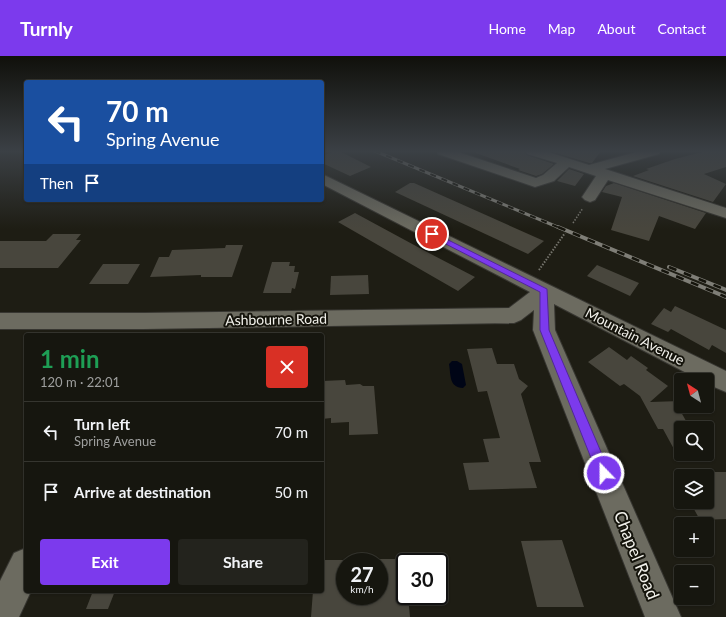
<!DOCTYPE html>
<html lang="en">
<head>
<meta charset="utf-8">
<style>
  :root { --surface:#16160f; --page:#23231d; --text:#f1f3f6; --muted:#9e9f9e; --line:#35352f; --accent:#7c3aed }
  body { margin:0; font-family:Lato,sans-serif; background:var(--page); color:var(--text); height:100vh; display:flex; flex-direction:column; font-size:15px; white-space:nowrap }
  * { box-sizing:border-box; margin:0 }
  p { font-size:13px; color:var(--muted) }
  .icon { flex:none; width:22px; height:22px; fill:none; stroke:currentColor; stroke-width:2; stroke-linecap:round; stroke-linejoin:round }
  .map { position:relative; flex:1; overflow:hidden }
  .drawer { position:absolute; left:24px; top:277px; width:300px; height:260px; display:flex; flex-direction:column; background:var(--surface); border-radius:4px; box-shadow:0 1px 3px #0004,0 0 0 1px var(--line) }
  .drawer>* { flex:none }
  .hud { position:absolute; left:24px; top:24px; width:300px; height:122px; border-radius:4px; box-shadow:0 1px 3px #0004,0 0 0 1px var(--line); background:#1a4fa0; color:#fff; overflow:hidden }
  .needle { width:26px; rotate:324deg }
  .fabs { position:absolute; left:674px; top:317px; display:grid; gap:8px }
  .fabs a { display:grid; place-items:center; width:40px; height:40px; border-radius:4px; background:var(--surface); box-shadow:0 1px 3px #0004,0 0 0 1px var(--line); font-size:20px }
  .speed { position:absolute; left:336px; top:497px; display:flex; gap:8px; font-size:20px; font-weight:700; text-align:center }
  .speed>* { display:grid; place-content:center; width:52px; height:52px; border-radius:50%; background:var(--surface); box-shadow:0 1px 3px #0004,0 0 0 1px var(--line); line-height:1 }
  .speed small { font-size:10px; font-weight:400 }
  .speed .limit { border:2px solid #111; border-radius:6px; background:#fff; color:#111 }
  .pin { position:absolute; display:grid; place-items:center; width:34px; height:34px; color:#fff; margin:-17px; border:2px solid #fff; border-radius:50%; box-shadow:0 1px 4px #0007 }
  .me { position:absolute; width:44px; margin:-22px; rotate:338deg; stroke-linejoin:round; filter:drop-shadow(0 0 3px #0008) }
  .turn { display:flex; align-items:center; gap:14px; height:84px; padding:0 16px; font-size:18px }
  .turn .icon { width:52px; height:52px; stroke-width:2.5 }
  .turn b { display:block; font-size:28px; line-height:34px }
  .then { display:flex; align-items:center; height:38px; padding:0 16px; background:#0003; gap:8px; font-size:15px }
  .round { display:grid; place-items:center; flex:none; width:42px; height:42px; border-radius:4px; background:var(--page) }
  .head { display:flex; align-items:center; justify-content:space-between; height:68px; padding:0 16px }
  h1 { font-size:24px; font-weight:700; line-height:30px; color:#1e9e55 }
  .button { display:flex; gap:8px; margin-top:auto; padding:8px 16px }
  .button a { flex:1; height:46px; border-radius:4px; background:var(--accent); color:#fff; font-size:16px; font-weight:700; line-height:46px; text-align:center }
  .button a+a { background:var(--page); color:var(--text) }
  ul { padding:0; list-style:none }
  li { display:flex; align-items:center; gap:12px; height:60px; padding:0 16px; border-top:1px solid var(--line) }
  li div { flex:1 }
  li b { display:block; font-size:15px }
  li em { font-style:normal }
  header { display:flex; align-items:center; gap:24px; box-sizing:border-box; height:56px; padding:0 20px; background:var(--accent); color:#fff }
  header strong { font-size:19px }
  nav { display:flex; gap:22px; margin-inline-start:auto; font-size:14px }
  .map>svg:first-child { display:block }
  .water { fill:#000516 }
  .building { fill:#48463d }
  .lines { fill:none; stroke-linecap:round; stroke-linejoin:round }
  .minor-casing { stroke:#373631; stroke-width:2 }
  .path-far1 { stroke:#75746c; stroke-width:1.5; stroke-dasharray:1.5 1.5; stroke-linecap:butt }
  .path { stroke:#75746c; stroke-width:2; stroke-dasharray:1.5 1.5; stroke-linecap:butt }
  .minor { fill:#6c6b60; fill-rule:evenodd }
  .rail-far1-casing { stroke:#7f7e77; stroke-width:3 }
  .rail-casing { stroke:#7f7e77; stroke-width:4 }
  .rail-far1 { stroke:#15140c; stroke-width:2; stroke-dasharray:6; stroke-linecap:butt }
  .rail { stroke:#15140c; stroke-width:2.5; stroke-dasharray:8; stroke-linecap:butt }
  .route { fill:#7c3aed; stroke:#51269a }
  .labels { text-anchor:middle; dominant-baseline:central; stroke-width:4; stroke-linejoin:round; paint-order:stroke }
  .street-label { font-size:14px; fill:#f2f1eb; stroke:#15140c }
  .near-street-label { font-size:17px; fill:#f2f1eb; stroke:#15140c }
</style>
</head>
<body>
<header>
<strong>Turnly</strong>
<nav><a>Home</a><a>Map</a><a>About</a><a>Contact</a></nav>
</header>
<div class="map">
<svg width="726" height="561" viewBox="0 0 726 561">
  <rect width="100%" height="100%" fill="#1e1d14"/>
  <path class="water" d="M452,305H457L462,308L466,329L463,332C449,331 451,320 449,308Z"/>
  <g class="building">
    <path d="M335,95H339L371,111L350,120L322,107V100Z"/>
    <path d="M476,95H525L527,99L554,108L542,118L536,120L518,114L520,113L476,97Z"/>
    <path d="M549,95H601L592,107H589Z"/>
    <path d="M706,95H726V111L704,118L726,128L713,146L633,120L649,114L646,113L675,103Z"/>
    <path d="M569,113L584,118L575,130L557,125Z"/>
    <path d="M410,127H414L544,185L528,198L395,136Z"/>
    <path d="M614,127L706,157L695,173L659,160L649,185L611,174L622,141L602,136L606,130Z"/>
    <path d="M355,157L427,196L475,221L458,235L338,166Z"/>
    <path d="M53,178H81L76,184H81L58,212H0V185H46Z"/>
    <path d="M226,189H243L232,221H201V219L150,221L159,201H169L172,194L225,192Z"/>
    <path d="M272,206H290L289,210H295L294,216H299L295,233L292,232L291,237H263Z"/>
    <path d="M103,208H140L128,228H89Z"/>
    <path d="M597,209L639,227L630,240L587,220Z"/>
    <path d="M368,219L369,238L330,239L331,220Z"/>
    <path d="M675,250L726,274V297L712,289L709,294L671,273L668,276L651,268L664,252L671,256Z"/>
    <path d="M609,291L627,304L631,300L648,312L646,314L668,330L650,346L681,345V356L690,372H681V406L663,373H658L640,340L624,328L620,330L588,306Z"/>
    <path d="M492,292L497,308H514L519,323L528,330L521,338L541,406H529L537,432L469,434L463,407L489,406L483,383L500,382L487,335L478,336L467,293Z"/>
    <path d="M345,324L346,329L360,328L363,330H374L378,378L349,379V366L331,367V362L322,363V325Z"/>
    <path d="M683,416H726V463L700,464L690,446H707V420H685Z"/>
    <path d="M562,484L584,551H537L521,485Z"/>
    <path d="M379,503H405V540H408L410,561H311L313,535H322V504H345V540H379Z"/>
    <path d="M93,535H115L108,553H86Z"/>
  </g>
  <g class="lines">
    <defs>
      <g id="minor">
        <path d="M437,95H455L536,122L543,119L557,107L527,98L526,95H545L589,109L640,95H660L659,98L605,113L726,152V162L608,124L595,144L590,146L585,144L582,141L596,120L569,111L554,125L535,131L438,98Z"/>
        <path d="M322,118L726,315V336L707,328V324H700L554,248L555,274L681,561H645L533,274L534,254L521,264L514,267L144,273H0V257H144L509,252L530,236L322,128Z"/>
        <path d="M26,492V535H31L19,561H0V525L14,497Z"/>
      </g>
    </defs>
    <use href="#minor" class="minor-casing"/>
    <path class="path-far1" d="M573,167L583,152"/>
    <path class="path" d="M539,214L565,177"/>
    <use href="#minor" class="minor"/>
    <defs>
      <path id="rail-far1" d="M375,95L560,172"/>
      <g id="rail">
        <path d="M558,171L726,241"/>
        <path d="M669,211L726,234"/>
      </g>
    </defs>
    <use href="#rail-far1" class="rail-far1-casing"/>
    <use href="#rail" class="rail-casing"/>
    <use href="#rail-far1" class="rail-far1"/>
    <use href="#rail" class="rail"/>
  </g>
  <linearGradient id="sky" x2="0" y2="1"><stop stop-color="#10100b"/><stop offset="0.55" stop-color="#3b4045"/><stop offset="1" stop-color="#3b4045" stop-opacity="0"/></linearGradient>
  <rect width="726" height="173" fill="url(#sky)"/>
  <path class="route" d="M432,176L547,233L549,274L610,417L608,422L604,423L599,422L540,274V236L430,180L429,178Z"/>
  <g class="labels">
    <g class="street-label">
      <text transform="translate(276 263) rotate(-1)">Ashbourne Road</text>
      <text transform="translate(635 280) rotate(27)">Mountain Avenue</text>
    </g>
    <g class="near-street-label">
      <text transform="translate(637 499) rotate(68)">Chapel Road</text>
    </g>
  </g>
</svg>
<div class="fabs">
<a><svg class="needle" viewBox="-14 -14 28 28"><path d="M0-13l5 13h-10z" fill="#e53935"/><path d="M0 13l5-13h-10z" fill="#9e9f9e"/></svg></a>
<a><svg class="icon" aria-label="search" viewBox="0 0 24 24"><circle cx="10" cy="10" r="6"/><path d="M15 15l6 6"/></svg></a>
<a><svg class="icon" aria-label="layers" viewBox="0 0 24 24"><path d="M12 4l9 5-9 5-9-5zM3 14l9 5 9-5"/></svg></a>
<a>+</a>
<a>−</a>
</div>
<div class="speed"><div>27<small>km/h</small></div><div class="limit">30</div></div>
<div class="pin" style="left:432px;top:178px;background:#d93025"><svg class="icon" aria-label="arrive" viewBox="0 0 24 24"><path d="M6 21V4h12l-3 4 3 4H6"/></svg></div>
<svg class="me" style="left:604px;top:417px" viewBox="-20 -20 40 40"><circle r="17" fill="#7c3aed" stroke="#fff" stroke-width="3"/><path d="M0-11L8 9 0 5-8 9z" fill="#fff"/></svg>
<div class="hud">
<div class="turn"><svg class="icon" aria-label="left" viewBox="0 0 24 24"><path d="M17 20v-9H6M10 6l-5 5 5 5"/></svg><div><b>70 m</b>Spring Avenue</div></div>
<div class="then">Then<svg class="icon" aria-label="arrive" viewBox="0 0 24 24"><path d="M6 21V4h12l-3 4 3 4H6"/></svg></div>
</div>
<section class="drawer">
<div class="head"><div><h1>1 min</h1><p>120 m · 22:01</p></div><a class="round" style="background:#d93025;color:#fff"><svg class="icon" aria-label="close" viewBox="0 0 24 24"><path d="M6 6l12 12M18 6L6 18"/></svg></a></div>
<ul>
<li><svg class="icon" aria-label="left" viewBox="0 0 24 24"><path d="M17 20v-9H6M10 6l-5 5 5 5"/></svg><div><b>Turn left</b><p>Spring Avenue</p></div><em>70 m</em></li>
<li><svg class="icon" aria-label="arrive" viewBox="0 0 24 24"><path d="M6 21V4h12l-3 4 3 4H6"/></svg><div><b>Arrive at destination</b></div><em>50 m</em></li>
</ul>
<div class="button"><a>Exit</a><a>Share</a></div>
</section>
</div>
</body>
</html>
